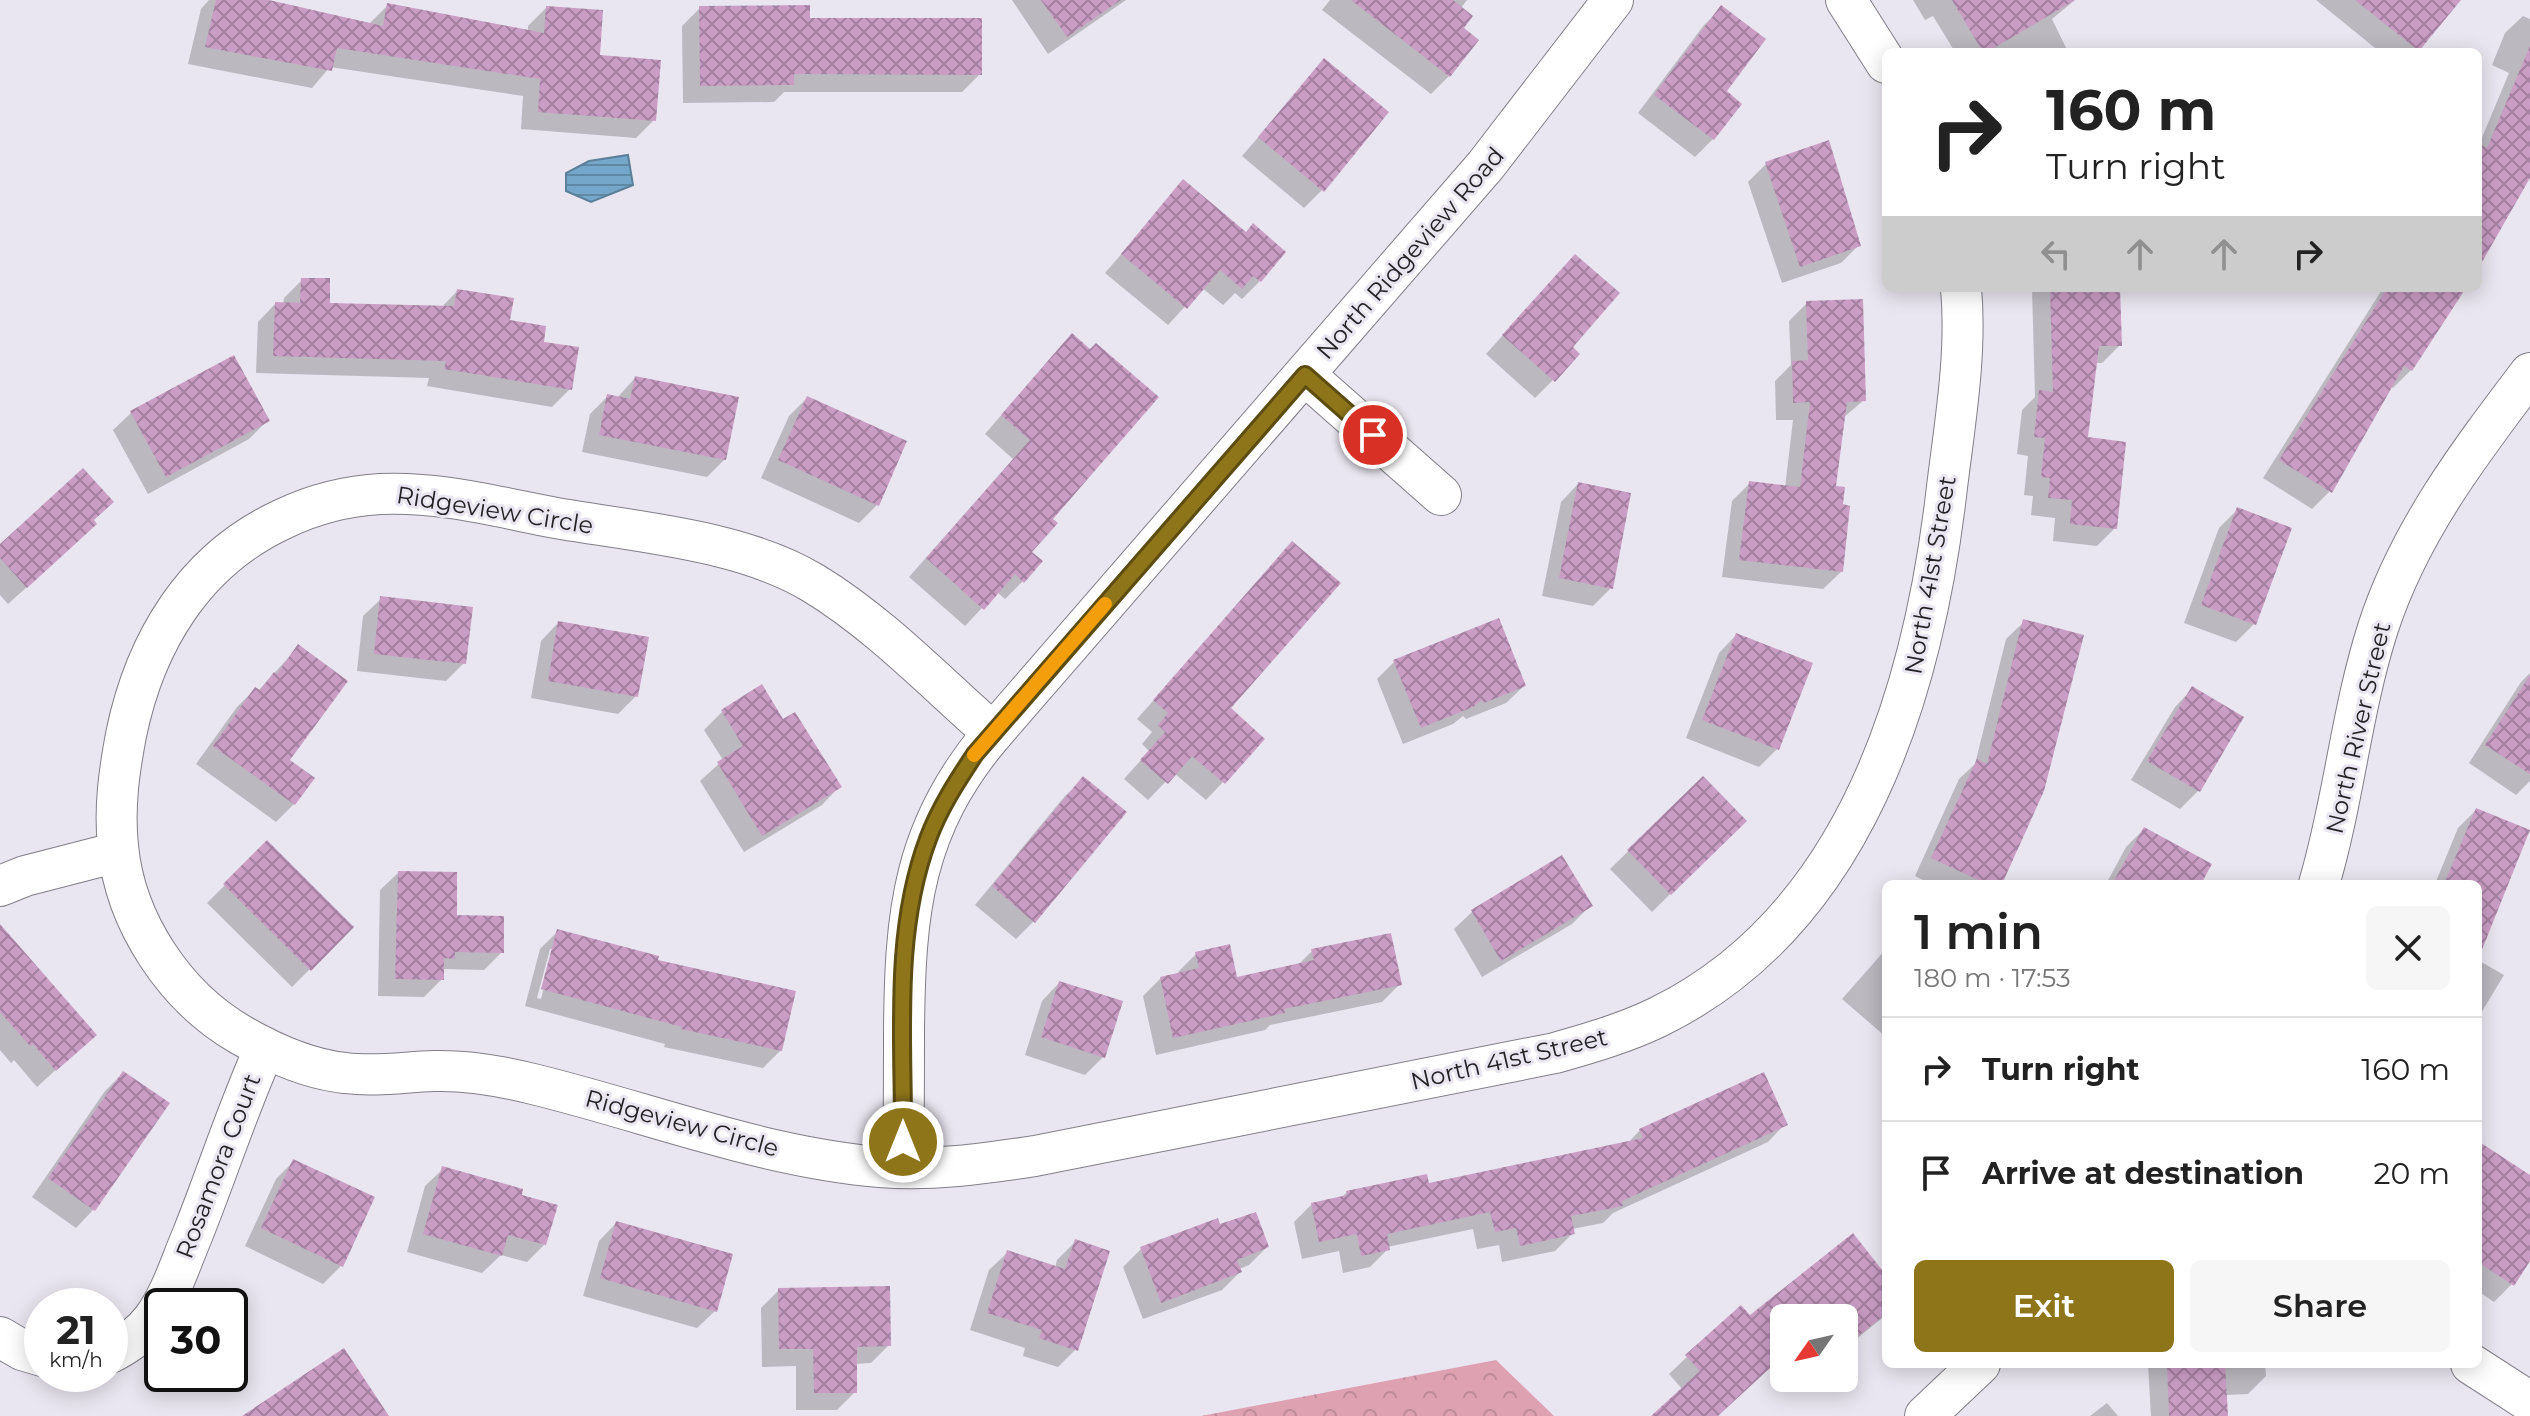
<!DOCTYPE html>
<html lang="en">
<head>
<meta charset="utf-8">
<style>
  :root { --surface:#fff; --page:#f6f6f6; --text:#222; --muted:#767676; --line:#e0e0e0; --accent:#8e751a }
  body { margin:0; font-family:Montserrat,sans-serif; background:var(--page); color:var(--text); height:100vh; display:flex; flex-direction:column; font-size:30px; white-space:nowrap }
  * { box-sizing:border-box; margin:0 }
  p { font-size:26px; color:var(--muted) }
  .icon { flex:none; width:44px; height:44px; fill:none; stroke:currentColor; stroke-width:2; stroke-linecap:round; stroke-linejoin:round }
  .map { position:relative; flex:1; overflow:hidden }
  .panel { position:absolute; left:1882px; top:880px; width:600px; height:488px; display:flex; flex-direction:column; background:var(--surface); border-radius:12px; box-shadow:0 4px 20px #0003 }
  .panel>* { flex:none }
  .banner { position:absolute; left:1882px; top:48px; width:600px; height:244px; border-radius:12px; box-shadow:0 4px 20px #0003; background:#fff; color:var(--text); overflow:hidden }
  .needle { width:52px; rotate:236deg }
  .buttons { position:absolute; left:1770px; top:1304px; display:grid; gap:16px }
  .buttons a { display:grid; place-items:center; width:88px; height:88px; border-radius:12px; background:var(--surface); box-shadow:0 4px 20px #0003; font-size:40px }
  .speed { position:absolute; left:24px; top:1288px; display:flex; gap:16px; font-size:40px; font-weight:700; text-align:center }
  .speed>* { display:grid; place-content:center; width:104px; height:104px; border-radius:50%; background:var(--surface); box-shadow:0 4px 20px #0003; line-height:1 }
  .speed small { font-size:20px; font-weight:400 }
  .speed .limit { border:4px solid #111; border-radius:12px; background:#fff; color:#111 }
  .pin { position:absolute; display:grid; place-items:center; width:68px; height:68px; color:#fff; margin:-34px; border:4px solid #fff; border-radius:50%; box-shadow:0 2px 8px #0007 }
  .me { position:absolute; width:88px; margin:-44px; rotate:0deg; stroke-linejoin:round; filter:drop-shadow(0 0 6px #0008) }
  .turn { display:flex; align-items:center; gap:28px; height:168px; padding:0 32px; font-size:36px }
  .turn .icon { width:104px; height:104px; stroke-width:2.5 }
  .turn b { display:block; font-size:56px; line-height:68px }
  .lanes { display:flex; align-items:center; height:76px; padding:0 32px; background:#0003; justify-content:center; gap:40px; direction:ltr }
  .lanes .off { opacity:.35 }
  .round { display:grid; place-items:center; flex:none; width:84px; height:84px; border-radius:12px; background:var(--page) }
  .overview { display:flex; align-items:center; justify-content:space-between; height:136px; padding:0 32px }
  h1 { font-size:48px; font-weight:600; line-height:60px }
  .cta { display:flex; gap:16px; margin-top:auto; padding:16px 32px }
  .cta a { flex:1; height:92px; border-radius:12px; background:var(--accent); color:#fff; font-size:32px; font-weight:600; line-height:92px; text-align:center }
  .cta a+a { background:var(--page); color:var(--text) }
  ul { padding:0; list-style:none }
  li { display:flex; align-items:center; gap:24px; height:104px; padding:0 32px; border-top:2px solid var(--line) }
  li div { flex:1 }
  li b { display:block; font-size:30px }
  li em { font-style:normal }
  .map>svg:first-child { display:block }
  .forest { fill:url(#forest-crowns) }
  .water { fill:url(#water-rules); stroke:#5c7f99; stroke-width:2 }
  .shadow { fill:#0003; fill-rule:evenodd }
  .building { fill:url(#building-cross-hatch) }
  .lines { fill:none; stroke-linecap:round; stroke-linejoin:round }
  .street-casing { stroke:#817e88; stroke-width:42 }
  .street { stroke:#fff; stroke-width:40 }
  .route-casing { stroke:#5c4c11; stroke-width:20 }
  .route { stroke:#8e751a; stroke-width:14 }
  .slow { stroke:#f59e0b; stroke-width:14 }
  .labels { text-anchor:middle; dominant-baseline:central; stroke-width:6; stroke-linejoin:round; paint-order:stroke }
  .street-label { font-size:24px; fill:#242226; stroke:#eae6f1 }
</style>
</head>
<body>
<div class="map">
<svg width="2530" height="1416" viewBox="0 0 2530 1416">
  <defs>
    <pattern id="forest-crowns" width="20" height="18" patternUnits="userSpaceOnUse" patternTransform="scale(2)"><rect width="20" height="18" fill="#dea1b2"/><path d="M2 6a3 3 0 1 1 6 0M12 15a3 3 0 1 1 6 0" fill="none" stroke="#be8a99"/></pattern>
    <pattern id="water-rules" width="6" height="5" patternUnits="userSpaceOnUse" patternTransform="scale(2)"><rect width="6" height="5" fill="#74a7ca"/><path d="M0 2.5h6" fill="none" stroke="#5f88a4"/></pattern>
    <pattern id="building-cross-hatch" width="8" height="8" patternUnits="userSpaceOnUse" patternTransform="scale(2)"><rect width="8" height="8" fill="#ca9dc5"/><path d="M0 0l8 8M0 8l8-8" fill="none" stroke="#a480a0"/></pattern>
  </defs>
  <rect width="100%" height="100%" fill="#eae6f1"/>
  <path class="forest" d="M1496,1360L1554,1416H1201Z"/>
  <path class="water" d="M628,155L633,185L591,202L566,191V173L589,161Z"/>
  <g class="shadow">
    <path d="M209,0H260L370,23L388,5L528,32V26L546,8L598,57L654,120L636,138L521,129L523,96L330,67L312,88L188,64L201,9Z"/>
    <path d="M1012,0H1126L1048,54Z"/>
    <path d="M1330,0H1467L1460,9L1461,28L1449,76L1431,94L1322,10Z"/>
    <path d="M1913,0H2075L2052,19L2068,52H1955L1933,16L1925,20Z"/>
    <path d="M2316,0H2441L2452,9L2416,52H2380Z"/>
    <path d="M700,8L808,20L980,74L962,92H784L774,102L683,103L682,26Z"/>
    <path d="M1722,8L1724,92L1713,139L1695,157L1638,113L1704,25Z"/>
    <path d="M2523,16L2530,19V174L2478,265V147L2509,73L2492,65L2505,33Z"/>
    <path d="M1324,61L1322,190L1304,208L1242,156Z"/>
    <path d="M1766,164L1859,245L1841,263L1782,283L1748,182Z"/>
    <path d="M1184,182L1260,281L1242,299L1235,293L1223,305L1202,288L1168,325L1105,273Z"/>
    <path d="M1558,274L1570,347L1553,380L1535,398L1486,354Z"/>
    <path d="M302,280L328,305L441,308L457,291L541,343L570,389L552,407L427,386L429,378L256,373L258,322L275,304H283L284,298Z"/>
    <path d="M2032,288H2118L2120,345L2102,363H2095L2085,439L2115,528L2097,546L2053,541L2055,518L2031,515L2033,496L2024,495L2028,456L2017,454L2022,410L2035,397Z"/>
    <path d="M2383,288H2464L2411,370L2393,388L2390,386L2330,491L2312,509L2263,478Z"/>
    <path d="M1807,303L1864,400L1843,418L1834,488L1841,572L1823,589L1722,577L1732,501L1750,483L1785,488L1793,420H1776L1775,381L1791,365L1789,321Z"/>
    <path d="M1054,354L1050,519L1030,552L1023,581L1005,599L997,592L965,626L909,577L1013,459L985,434Z"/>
    <path d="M635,378L725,459L707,477L582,452L590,414L608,396L617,398Z"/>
    <path d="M807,398L877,505L859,523L761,478L789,416Z"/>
    <path d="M131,413L267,421L249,439L148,494L113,430Z"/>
    <path d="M1578,484L1611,588L1593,606L1542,596L1561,502Z"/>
    <path d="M2237,510L2254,624L2236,642L2184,623L2219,528Z"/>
    <path d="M92,521L77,542L8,604L0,595V546Z"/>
    <path d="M1292,544L1228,709L1223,782L1206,800L1174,773L1148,800L1124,779L1149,751L1142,744L1152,732L1137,719Z"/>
    <path d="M381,599L464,663L446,681L357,671L363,616Z"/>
    <path d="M2024,622L2000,884H1931L1915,876L1959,779L1975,764L2006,639Z"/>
    <path d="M558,623L636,696L618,714L531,698L541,641Z"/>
    <path d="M1736,635L1810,664L1777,749L1759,767L1686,738L1719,653Z"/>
    <path d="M298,647L288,760L294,804L276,822L196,764L237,707L255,689L258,691Z"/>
    <path d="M1395,661L1524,686L1506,703L1466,719L1463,716L1453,724L1403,744L1377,679Z"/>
    <path d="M2530,673V781L2516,795L2469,763L2521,682Z"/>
    <path d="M762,687L783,722L839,787L822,805L744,852L700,781L723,760L704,730L722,712Z"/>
    <path d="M2192,689L2241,718L2198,791L2180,809L2131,780L2175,707Z"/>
    <path d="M1703,778L1744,821L1652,912L1610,869Z"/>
    <path d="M1083,779L1034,921L1016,939L975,905L1065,796Z"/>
    <path d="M2476,810L2528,832L2478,953V884H2435L2458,828Z"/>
    <path d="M2144,829L2198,884H2106L2126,847Z"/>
    <path d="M267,843L352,927L292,987L207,903Z"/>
    <path d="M398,873L455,917L502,952L484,970L442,969V979L424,997L378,996L380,890Z"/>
    <path d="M1590,906L1572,924L1482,977L1454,929L1472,912Z"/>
    <path d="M558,931L656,962L781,1050L763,1068L664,1047L665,1044L525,1006L540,949ZM550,949H554L541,999L537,998Z"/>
    <path d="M0,945L94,1035L37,1087L14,1060L11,1063L0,1050Z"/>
    <path d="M1886,949V1037L1842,999Z"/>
    <path d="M1312,951L1400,984L1382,1002L1270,1025L1265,1030L1156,1055L1143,996L1161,978L1179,974L1178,972L1196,954L1236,980L1297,966Z"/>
    <path d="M2478,960L2504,975L2478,1018Z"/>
    <path d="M1059,983L1103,1057L1085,1075L1025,1055L1042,1001Z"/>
    <path d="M123,1073L167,1104L93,1210L76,1228L32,1197L105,1091Z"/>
    <path d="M1785,1124L1768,1142L1613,1213L1603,1223L1572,1229L1573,1233L1555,1251L1502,1262L1499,1245L1477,1249L1473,1229L1387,1247L1388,1249L1370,1267L1343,1273L1339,1251L1302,1259L1294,1222L1312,1204L1341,1198L1347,1192L1428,1185L1628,1143L1640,1130Z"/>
    <path d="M2478,1150L2530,1178V1258L2512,1284L2494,1302L2478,1291Z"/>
    <path d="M294,1161L341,1266L323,1284L245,1246L276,1179Z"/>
    <path d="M443,1169L519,1196L545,1244L527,1262L501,1255L482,1273L407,1252L425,1186Z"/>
    <path d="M616,1223L715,1311L697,1328L583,1296L599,1241Z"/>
    <path d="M1219,1227L1267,1247L1249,1265L1239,1269L1240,1272L1222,1290L1143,1319L1123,1267L1141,1249Z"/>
    <path d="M1075,1242L1076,1349L1058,1367L1023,1356L1025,1348L970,1330L989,1270L1007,1253L1055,1268L1057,1260Z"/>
    <path d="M1886,1278V1315L1844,1349V1318H1784V1354L1716,1416H1655L1683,1390L1669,1374L1687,1357L1750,1317Z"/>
    <path d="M779,1290L889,1345L871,1363L855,1364V1392L837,1410H796V1366L762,1367L761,1308Z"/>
    <path d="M2148,1364H2265L2266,1376L2248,1394L2225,1395L2226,1416H2151Z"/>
    <path d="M2107,1403L2118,1416H2090Z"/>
  </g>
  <g class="building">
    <path d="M216,0H269L383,26L387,3L544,33L546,6L603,10L600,55L661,60L656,121L538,112L540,79L337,48L332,71L205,47Z"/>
    <path d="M1041,0H1121L1067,37Z"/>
    <path d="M1351,0H1453L1473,16L1464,28L1479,40L1450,77Z"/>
    <path d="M1952,0H2075L1987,52H1983Z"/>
    <path d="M2355,0H2461L2419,51Z"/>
    <path d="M810,5V18H982V75L794,74V85L700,86L699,6Z"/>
    <path d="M1721,5L1766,39L1727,91L1742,104L1714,140L1654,95Z"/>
    <path d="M2530,46V178L2478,269V143L2487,148Z"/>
    <path d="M1324,58L1389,112L1324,192L1258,137Z"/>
    <path d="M1829,140L1861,246L1800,267L1765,162Z"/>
    <path d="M1183,179L1246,232L1253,223L1286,252L1261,282L1253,276L1242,289L1220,270L1187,309L1121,254Z"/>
    <path d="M1575,254L1620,293L1573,347L1580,354L1555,382L1502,335Z"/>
    <path d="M301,278H330V303L454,306L457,289L514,298L510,320L546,326L544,342L579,347L572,390L444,369L446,361L273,356L275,302L300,303Z"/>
    <path d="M2050,288H2120L2122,346H2099L2088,437L2126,442L2117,529L2070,524L2072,500L2048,498L2050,478L2041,477L2045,438L2034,437L2039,390L2053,392Z"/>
    <path d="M2387,288H2466L2412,371L2404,366L2332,493L2279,460Z"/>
    <path d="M1863,299L1866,401L1847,402L1836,486L1845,487L1843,504L1850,506L1843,572L1739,560L1749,481L1800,487L1810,402L1793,403L1792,361L1808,360L1806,301Z"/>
    <path d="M1072,333L1090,349L1096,343L1159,397L1053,519L1058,523L1032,552L1043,561L1024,583L1015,574L984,610L926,558L1030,440L1001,415Z"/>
    <path d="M234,355L270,421L166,477L130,411Z"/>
    <path d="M635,376L739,397L726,460L599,435L607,394L630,399Z"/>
    <path d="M807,396L907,441L879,506L778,460Z"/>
    <path d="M83,468L114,502L94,520L97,524L27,588L0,558V544Z"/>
    <path d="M1578,482L1631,493L1613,589L1559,578Z"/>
    <path d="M2237,507L2292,528L2256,625L2201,605Z"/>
    <path d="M1292,541L1341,583L1231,708L1265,739L1225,784L1192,756L1168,784L1140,760L1165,732L1158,725L1168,713L1153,700Z"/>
    <path d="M380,596L473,607L466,664L374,654Z"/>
    <path d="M1499,618L1526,686L1484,703L1482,700L1473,707L1421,728L1393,660Z"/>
    <path d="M2023,619L2084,635L2044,791L2002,884H1987L1931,858L1977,759L1987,764Z"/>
    <path d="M558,621L649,637L638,697L548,681Z"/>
    <path d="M1736,633L1813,663L1779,750L1702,720Z"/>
    <path d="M298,644L348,681L290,760L315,778L295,805L213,746L255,687L260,690L274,672L277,674Z"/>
    <path d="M2530,675V774L2485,745Z"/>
    <path d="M762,684L783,719L795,712L842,787L762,836L717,762L743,746L721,710Z"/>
    <path d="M2192,686L2244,717L2200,792L2147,761Z"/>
    <path d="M1083,776L1127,812L1035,923L992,886Z"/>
    <path d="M1703,776L1747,821L1671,895L1627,850Z"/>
    <path d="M2476,808L2530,830L2479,957L2478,884H2444Z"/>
    <path d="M2144,827L2212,864L2201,884H2112Z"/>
    <path d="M267,840L354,927L311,971L223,884Z"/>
    <path d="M1562,855L1593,906L1501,961L1471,910Z"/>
    <path d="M398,871L457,872V915L504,916V953L455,952V959L444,958V980L395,979Z"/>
    <path d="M0,924L97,1035L56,1071L33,1044L30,1046L0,1012Z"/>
    <path d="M557,929L659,956L658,960L796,991L782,1051L681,1029L682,1027L541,989Z"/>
    <path d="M1391,933L1402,985L1284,1009L1285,1013L1173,1038L1160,977L1199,968L1195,952L1230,944L1237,977L1314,960L1311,949Z"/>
    <path d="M1059,981L1123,1001L1105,1058L1041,1037Z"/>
    <path d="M123,1071L170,1103L95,1211L48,1178Z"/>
    <path d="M1764,1072L1788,1125L1622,1201L1623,1206L1571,1216L1575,1234L1520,1246L1516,1228L1495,1232L1490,1212L1387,1234L1390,1250L1361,1256L1357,1234L1319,1242L1311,1203L1347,1195L1346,1191L1427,1174L1429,1183L1643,1138L1639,1129Z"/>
    <path d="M2478,1141L2530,1175V1261L2514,1286L2478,1262Z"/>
    <path d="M293,1159L375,1197L343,1267L261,1228Z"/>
    <path d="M442,1166L523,1189L522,1195L558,1205L546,1245L508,1235L502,1256L423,1234Z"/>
    <path d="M1256,1212L1269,1247L1237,1260L1242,1272L1161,1303L1140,1247L1218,1218L1220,1224Z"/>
    <path d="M616,1221L733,1254L717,1312L600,1278Z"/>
    <path d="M1853,1233L1886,1275V1314L1844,1347V1318H1784V1355L1718,1416H1651L1700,1371L1685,1355L1741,1305L1750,1315Z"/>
    <path d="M1075,1239L1110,1251L1078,1351L1039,1338L1042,1330L987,1313L1007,1250L1065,1269Z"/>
    <path d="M890,1286L891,1346L857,1347V1393H814L813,1349H779L778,1288Z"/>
    <path d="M344,1348L389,1416H242Z"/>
    <path d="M2167,1364H2225L2228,1416H2169Z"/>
  </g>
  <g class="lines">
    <defs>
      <g id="street">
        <path d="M1846,0L1886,63"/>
        <path d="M1305,375L1441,495"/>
        <path d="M993,733C935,682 879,623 813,583C742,540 637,532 556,518C498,507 438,491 380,494C346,496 314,504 283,519C194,560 145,642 126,735C119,772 114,808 118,846C125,922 175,997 241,1035C274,1054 308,1069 345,1073C375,1077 404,1072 434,1071C468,1070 501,1076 533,1084C648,1112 761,1157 880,1167C932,1171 983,1164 1035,1156L1555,1053C1590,1043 1625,1033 1658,1017C1856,920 1924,690 1947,487C1955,422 1967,353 1961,288"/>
        <path d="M2319,884C2344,800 2351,712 2378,628C2409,532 2470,452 2530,373"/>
        <path d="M0,886L25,876L118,852"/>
        <path d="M903,1168C904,1122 904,1077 904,1032C905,913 912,828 993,733L1486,165L1613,0"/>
        <path d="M0,1337L22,1350L42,1356"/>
        <path d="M110,1353C126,1345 142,1334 153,1319C171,1295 180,1264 192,1236C217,1174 237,1110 265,1048"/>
        <path d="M2471,1364L2530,1402"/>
        <path d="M1925,1416L1980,1364"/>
      </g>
    </defs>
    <use href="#street" class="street-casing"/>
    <use href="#street" class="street"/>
  </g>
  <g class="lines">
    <defs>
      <path id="route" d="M903,1142C904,1043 892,935 928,839C939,809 957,781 975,754L1305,375L1373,435"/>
    </defs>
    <use href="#route" class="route-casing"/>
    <use href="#route" class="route"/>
    <path class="slow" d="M974,755L1105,604"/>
  </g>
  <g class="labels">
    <g class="street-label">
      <text transform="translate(1410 253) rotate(-49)">North Ridgeview Road</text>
      <text transform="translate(495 510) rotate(9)">Ridgeview Circle</text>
      <text transform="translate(1930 575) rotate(-80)">North 41st Street</text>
      <text transform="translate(2358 728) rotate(-77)">North River Street</text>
      <text transform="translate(1509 1059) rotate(-13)">North 41st Street</text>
      <text transform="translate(682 1123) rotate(15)">Ridgeview Circle</text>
      <text transform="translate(218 1166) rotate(-69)">Rosamora Court</text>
    </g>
  </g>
</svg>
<div class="buttons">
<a><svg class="needle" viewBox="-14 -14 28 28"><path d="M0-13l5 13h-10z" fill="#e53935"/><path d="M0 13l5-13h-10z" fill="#767676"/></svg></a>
</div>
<div class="speed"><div>21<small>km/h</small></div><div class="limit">30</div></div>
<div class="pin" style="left:1373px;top:435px;background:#d93025"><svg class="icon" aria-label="arrive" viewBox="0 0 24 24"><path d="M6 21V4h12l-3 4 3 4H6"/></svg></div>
<svg class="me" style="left:903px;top:1142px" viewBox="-20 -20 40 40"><circle r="17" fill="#8e751a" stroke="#fff" stroke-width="3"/><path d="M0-11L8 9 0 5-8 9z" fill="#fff"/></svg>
<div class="banner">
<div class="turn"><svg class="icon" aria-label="right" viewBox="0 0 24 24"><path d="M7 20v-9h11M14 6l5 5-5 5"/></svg><div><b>160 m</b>Turn right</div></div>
<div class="lanes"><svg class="icon off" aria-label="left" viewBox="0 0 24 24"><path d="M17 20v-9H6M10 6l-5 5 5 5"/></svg><svg class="icon off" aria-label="ahead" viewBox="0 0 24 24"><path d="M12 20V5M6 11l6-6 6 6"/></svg><svg class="icon off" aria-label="ahead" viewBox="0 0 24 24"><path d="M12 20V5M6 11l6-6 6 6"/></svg><svg class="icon" aria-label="right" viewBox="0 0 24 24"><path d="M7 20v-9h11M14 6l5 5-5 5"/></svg></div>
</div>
<section class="panel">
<div class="overview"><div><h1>1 min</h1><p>180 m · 17:53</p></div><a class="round"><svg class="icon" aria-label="close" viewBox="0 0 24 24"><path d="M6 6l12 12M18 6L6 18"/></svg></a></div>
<ul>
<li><svg class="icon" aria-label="right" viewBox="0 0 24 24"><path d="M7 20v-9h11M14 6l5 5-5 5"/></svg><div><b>Turn right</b></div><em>160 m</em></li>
<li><svg class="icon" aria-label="arrive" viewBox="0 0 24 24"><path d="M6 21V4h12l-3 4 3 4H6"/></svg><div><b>Arrive at destination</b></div><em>20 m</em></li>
</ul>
<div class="cta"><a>Exit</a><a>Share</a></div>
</section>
</div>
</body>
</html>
